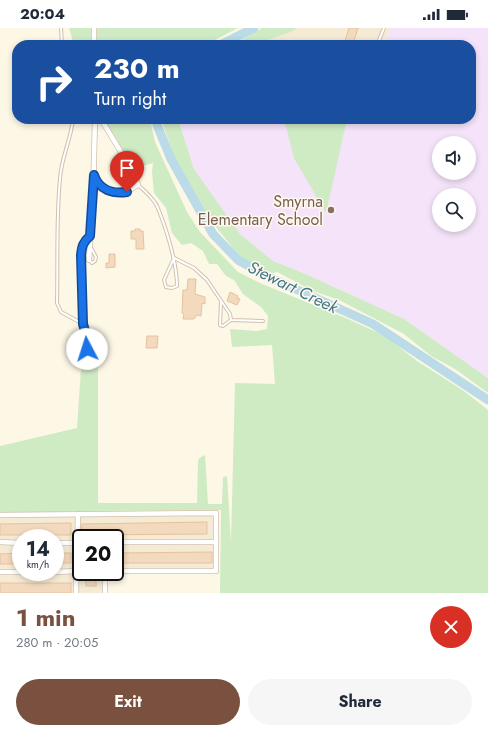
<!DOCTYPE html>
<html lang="en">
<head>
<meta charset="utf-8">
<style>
  :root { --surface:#fff; --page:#f6f6f7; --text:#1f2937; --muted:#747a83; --accent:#7a513f }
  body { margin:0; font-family:Jost,sans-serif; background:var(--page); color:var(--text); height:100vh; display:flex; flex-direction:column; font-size:15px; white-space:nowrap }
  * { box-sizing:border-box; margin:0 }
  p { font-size:13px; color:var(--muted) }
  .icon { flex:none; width:22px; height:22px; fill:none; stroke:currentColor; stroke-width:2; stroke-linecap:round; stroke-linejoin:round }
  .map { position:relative; height:565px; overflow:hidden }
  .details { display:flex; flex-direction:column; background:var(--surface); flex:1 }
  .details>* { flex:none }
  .top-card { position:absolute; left:12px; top:12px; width:464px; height:84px; border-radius:16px; box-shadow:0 2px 6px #0003; background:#1a4fa0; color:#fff; overflow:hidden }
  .buttons { position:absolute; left:432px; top:108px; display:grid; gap:8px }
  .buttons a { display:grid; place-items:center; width:44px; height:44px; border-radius:50%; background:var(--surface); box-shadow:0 2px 6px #0003; font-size:20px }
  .speed { position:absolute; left:12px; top:501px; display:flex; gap:8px; font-size:20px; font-weight:700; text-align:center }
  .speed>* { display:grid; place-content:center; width:52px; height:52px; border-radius:50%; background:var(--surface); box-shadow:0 2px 6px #0003; line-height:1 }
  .speed small { font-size:10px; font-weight:400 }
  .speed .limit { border:2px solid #111; border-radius:6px; background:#fff; color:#111 }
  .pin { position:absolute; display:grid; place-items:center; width:34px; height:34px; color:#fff; margin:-41px -17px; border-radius:50% 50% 50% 0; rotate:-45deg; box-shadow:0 0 4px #0007 }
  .pin .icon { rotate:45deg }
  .me { position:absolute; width:44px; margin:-22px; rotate:355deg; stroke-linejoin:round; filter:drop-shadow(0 0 3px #0008) }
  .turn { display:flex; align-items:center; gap:14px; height:84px; padding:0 16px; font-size:18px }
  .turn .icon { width:52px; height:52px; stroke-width:2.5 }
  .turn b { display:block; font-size:28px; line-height:34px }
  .round { display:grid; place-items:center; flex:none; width:42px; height:42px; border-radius:21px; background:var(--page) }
  .overview { display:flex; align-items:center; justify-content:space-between; height:68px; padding:0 16px }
  h1 { font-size:24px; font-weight:700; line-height:30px; color:var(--accent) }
  .primary-button { display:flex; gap:8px; margin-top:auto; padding:8px 16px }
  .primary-button a { flex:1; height:46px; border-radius:24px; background:var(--accent); color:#fff; font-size:16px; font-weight:700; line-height:46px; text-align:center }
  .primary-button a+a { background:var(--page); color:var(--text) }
  .status { display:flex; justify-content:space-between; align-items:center; height:28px; padding:0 20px; background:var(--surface); direction:ltr }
  .status svg { height:11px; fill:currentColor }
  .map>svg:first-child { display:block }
  .residential { fill:#f5ead4; fill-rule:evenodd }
  .education { fill:#f4e3f9; fill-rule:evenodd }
  .green { fill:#cfebc4 }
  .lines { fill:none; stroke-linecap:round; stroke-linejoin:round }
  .river { stroke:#badbe7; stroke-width:9 }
  .building { fill:#f3d9bd; stroke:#e6c29d }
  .service-casing { stroke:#cfc0ac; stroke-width:4 }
  .minor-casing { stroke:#cfc0ac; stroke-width:6 }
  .service { stroke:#fff; stroke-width:2 }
  .minor { stroke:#fff; stroke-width:4.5 }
  .route-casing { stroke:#114b97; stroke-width:10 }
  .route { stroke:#1a73e8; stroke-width:7 }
  .education-dot { fill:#8d6e63; stroke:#fffaed; stroke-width:1.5 }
  .labels { text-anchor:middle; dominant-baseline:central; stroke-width:3; stroke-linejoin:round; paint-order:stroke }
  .education-label { font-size:16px; fill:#785e54; stroke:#fffaed; text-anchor:end }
  .water-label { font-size:17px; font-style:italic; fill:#42768b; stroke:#fffaed }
</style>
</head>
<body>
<div class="status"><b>20:04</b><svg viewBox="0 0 49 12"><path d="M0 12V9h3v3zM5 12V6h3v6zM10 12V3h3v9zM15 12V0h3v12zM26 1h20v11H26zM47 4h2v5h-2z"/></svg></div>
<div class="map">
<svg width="488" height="565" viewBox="0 0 488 565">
  <rect width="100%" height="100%" fill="#fdf7e6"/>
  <g class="residential">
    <path d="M297,0H390L384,17H253L291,4Z"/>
    <path d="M216,485V543H115V510H81V544H105V565H0V487ZM21,510H55V544H21Z"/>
  </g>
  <path class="education" d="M390,0H488V350L404,291L301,244L273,233L240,206L194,141L178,91H471V17H384ZM439,115H469V145H439ZM439,167H469V197H439Z"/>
  <g class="green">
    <path d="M69,0H238L213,13L201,17H74Z"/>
    <path d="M262,0H297L291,4L253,17H233Z"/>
    <path d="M103,91H150L155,114L187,184L200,204L238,244L260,255L348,291L385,308L417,333L464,363L488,382V565H220L221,482L85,483L0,486V418L77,400L81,341L98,334V475H197L198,434L199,430L205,427L208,476H222L223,449L227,448L231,514L235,355L275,356L272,317L232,319L230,301L257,303L267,301L268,288L261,279L243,266L234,252L226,248L217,236H209L203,223L191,215L182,217L172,205L166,180L154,165L152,144L153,135L143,138L140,148L112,108Z"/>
    <path d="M161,91H178L194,141L240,206L273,233L301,244L404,291L488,350V365L455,341L431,328L404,306L339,272L313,263L277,244L268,246L242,231L211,193L176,134Z"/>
    <path d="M284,91H347L326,185L294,130Z"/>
  </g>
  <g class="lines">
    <g class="river">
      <path d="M220,17L254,0"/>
      <path d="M156,91L157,97L171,131L213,206L238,232L267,248L373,296L488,372"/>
    </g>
  </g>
  <g class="building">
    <path d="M349,0H358L353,16L345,13Z"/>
    <path d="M135,201H140V203H143L144,221H136V211H131V203H135Z"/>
    <path d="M109,226H115V239L106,240V235H109Z"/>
    <path d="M188,251H196L195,266L205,269V276L202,275L201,288L197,287L194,291H183L184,286L182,285L183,262H187Z"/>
    <path d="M230,264L238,268L237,270L240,271L237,277L227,273Z"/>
    <path d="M147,308H158L157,320H146Z"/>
    <path d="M207,494V506L81,507L82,496Z"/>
    <path d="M71,495V507H0V496Z"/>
    <path d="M212,524V535H115V525Z"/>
    <path d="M21,525V536H0V526Z"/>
    <rect x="55" y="525" width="16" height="10"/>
    <rect x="86" y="544" width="10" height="14"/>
    <rect x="0" y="555" width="71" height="10"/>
  </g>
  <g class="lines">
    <defs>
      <g id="service">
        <path d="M61,0L62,17"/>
        <path d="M377,17L384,0"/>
        <path d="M73,91C71,112 61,130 60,151C56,192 58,234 57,275L61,284L83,296C87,309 83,323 95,331L104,329"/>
        <path d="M138,157C145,163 153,170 157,178C166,199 177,235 177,258L172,260L166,259L164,252L174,230"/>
        <path d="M174,230L194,240L207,252L230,286L231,292L263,293"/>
        <path d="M90,233L92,235L95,233L96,229L90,218"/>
        <path d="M221,274L220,297L223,298L231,292"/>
        <path d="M83,296L81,227C82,219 83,214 89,209"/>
      </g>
      <g id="minor">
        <path d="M94,0V17"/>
        <path d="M95,151C99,162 116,167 126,164C130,162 134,159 138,157L133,144L101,91"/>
        <path d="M89,232L93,169L95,91"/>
        <path d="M0,487L216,485V543H115"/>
        <path d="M0,514L21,515"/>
        <path d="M115,514H216"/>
        <path d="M55,515H81"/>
        <path d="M0,544H21"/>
        <path d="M55,544L77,543"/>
        <path d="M105,544V565"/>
        <path d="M76,565L78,486"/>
      </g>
    </defs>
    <use href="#service" class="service-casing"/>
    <use href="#minor" class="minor-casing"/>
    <use href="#service" class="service"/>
    <use href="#minor" class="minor"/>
  </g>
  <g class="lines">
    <defs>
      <path id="route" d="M87,321L86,306L83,296L81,227C82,218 83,214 90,208L94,147C99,162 113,166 127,164"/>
    </defs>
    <use href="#route" class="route-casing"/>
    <use href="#route" class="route"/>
  </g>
  <circle class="education-dot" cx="331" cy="182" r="4"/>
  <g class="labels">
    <g class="education-label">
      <text x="323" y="173">Smyrna<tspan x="323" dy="18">Elementary School</tspan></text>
    </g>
    <g class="water-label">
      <text transform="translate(293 259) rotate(26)">Stewart Creek</text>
    </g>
  </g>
</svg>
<div class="buttons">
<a><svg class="icon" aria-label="sound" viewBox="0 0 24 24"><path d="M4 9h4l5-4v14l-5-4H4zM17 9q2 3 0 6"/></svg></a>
<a><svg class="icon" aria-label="search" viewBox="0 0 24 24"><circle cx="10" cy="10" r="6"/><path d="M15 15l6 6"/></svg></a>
</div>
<div class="speed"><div>14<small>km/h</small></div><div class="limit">20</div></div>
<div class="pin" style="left:127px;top:164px;background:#d93025"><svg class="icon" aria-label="arrive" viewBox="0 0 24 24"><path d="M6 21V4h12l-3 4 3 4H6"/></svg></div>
<svg class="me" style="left:87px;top:321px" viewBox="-20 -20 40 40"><circle r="19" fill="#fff"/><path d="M0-13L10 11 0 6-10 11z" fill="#1a73e8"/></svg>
<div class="top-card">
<div class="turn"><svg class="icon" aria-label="right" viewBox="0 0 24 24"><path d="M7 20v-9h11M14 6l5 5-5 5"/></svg><div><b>230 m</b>Turn right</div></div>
</div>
</div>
<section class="details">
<div class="overview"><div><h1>1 min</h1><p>280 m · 20:05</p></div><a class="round" style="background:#d93025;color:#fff"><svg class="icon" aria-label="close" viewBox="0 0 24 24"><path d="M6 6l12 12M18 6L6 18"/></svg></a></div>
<div class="primary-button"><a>Exit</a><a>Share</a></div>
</section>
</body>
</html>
